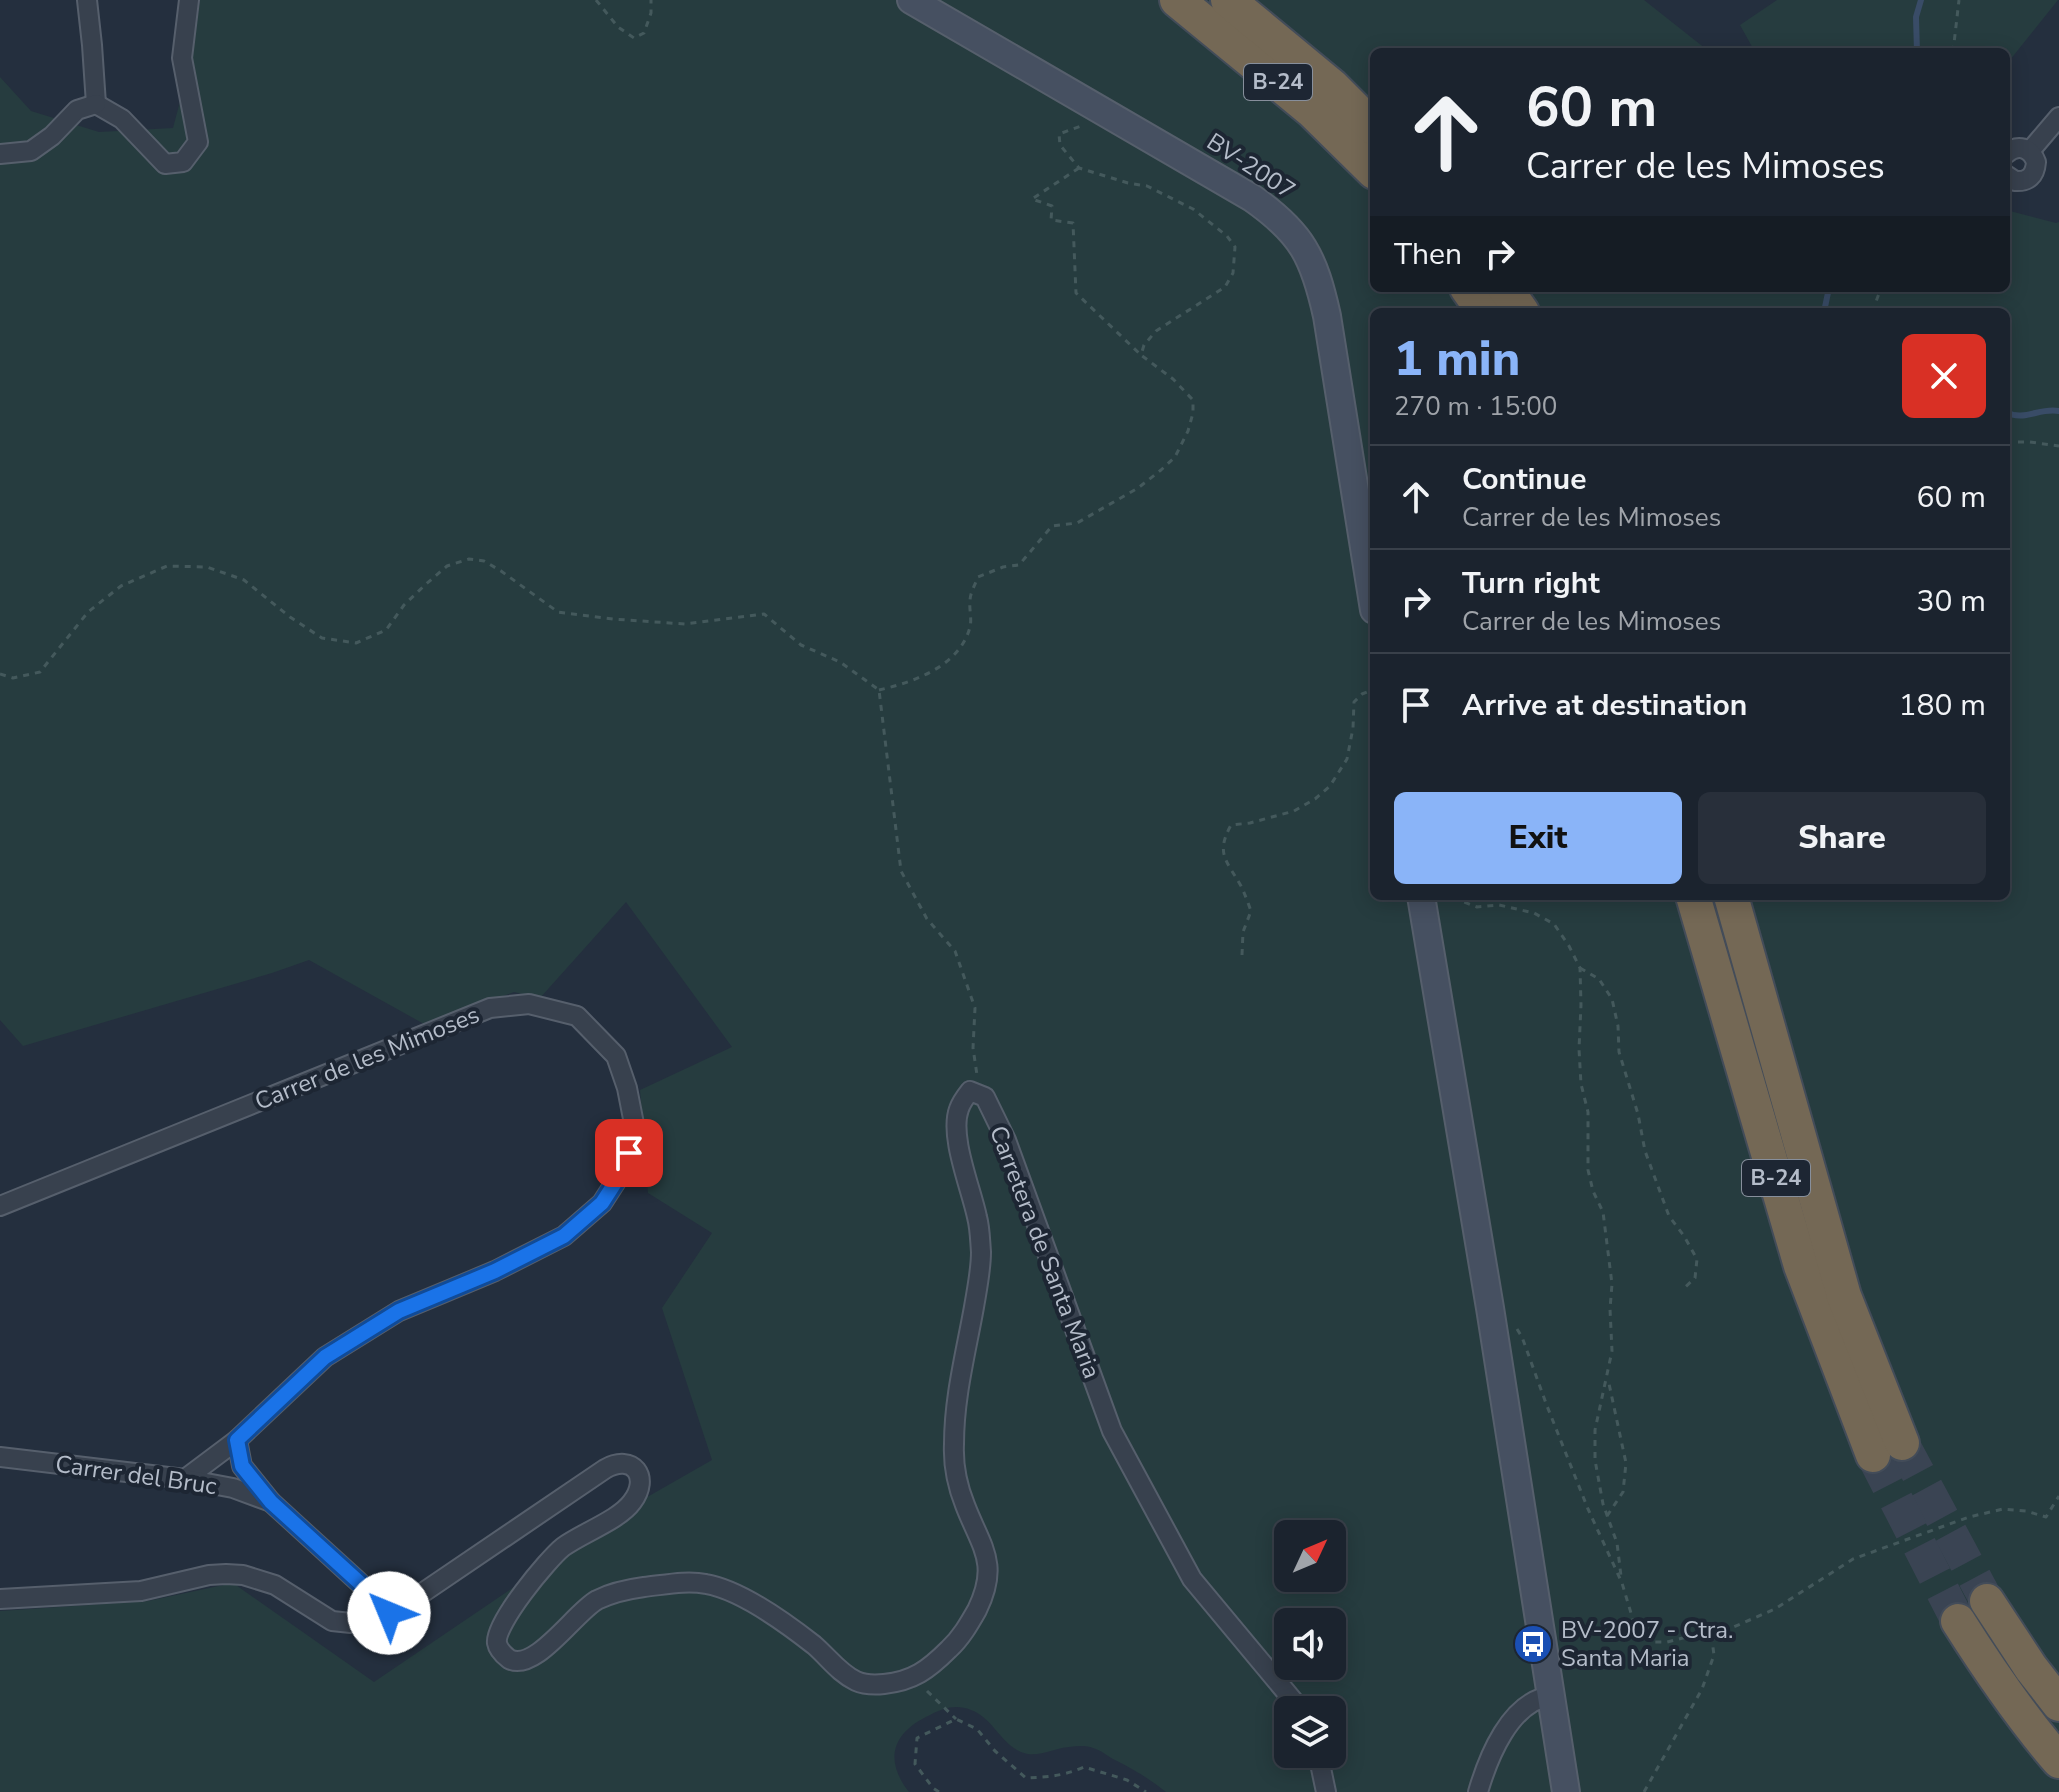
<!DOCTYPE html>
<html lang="en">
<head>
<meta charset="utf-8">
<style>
  :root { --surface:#1b232e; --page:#282f3a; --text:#f1f3f6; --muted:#a0a4aa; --line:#39404a; --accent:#8ab4f8 }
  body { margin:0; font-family:"Nunito Sans",sans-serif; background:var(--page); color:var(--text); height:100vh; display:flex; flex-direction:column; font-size:30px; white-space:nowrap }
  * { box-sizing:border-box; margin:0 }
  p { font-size:26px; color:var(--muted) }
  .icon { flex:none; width:44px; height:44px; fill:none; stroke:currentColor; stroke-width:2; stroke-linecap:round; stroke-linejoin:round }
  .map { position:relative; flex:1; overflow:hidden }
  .sheet { position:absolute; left:1370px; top:308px; width:640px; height:592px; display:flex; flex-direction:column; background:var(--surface); border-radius:12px; box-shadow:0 4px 20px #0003,0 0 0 2px var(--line) }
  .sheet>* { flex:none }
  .top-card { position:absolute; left:1370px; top:48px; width:640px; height:244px; border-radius:12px; box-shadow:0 4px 20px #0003,0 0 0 2px var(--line); background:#1b232e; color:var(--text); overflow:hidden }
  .needle { width:52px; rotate:46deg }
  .tools { position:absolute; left:1274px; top:1520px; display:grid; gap:16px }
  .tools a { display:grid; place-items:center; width:72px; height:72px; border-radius:12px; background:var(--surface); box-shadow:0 4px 20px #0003,0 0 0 2px var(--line); font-size:40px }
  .pin { position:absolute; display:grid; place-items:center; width:68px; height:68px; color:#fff; margin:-34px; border-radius:16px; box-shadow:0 4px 12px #0006 }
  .me { position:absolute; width:88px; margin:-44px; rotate:315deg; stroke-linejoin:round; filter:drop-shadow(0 0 6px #0008) }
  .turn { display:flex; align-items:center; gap:28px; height:168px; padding:0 24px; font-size:36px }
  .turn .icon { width:104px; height:104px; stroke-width:2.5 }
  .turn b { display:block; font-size:56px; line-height:68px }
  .then { display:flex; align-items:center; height:76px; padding:0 24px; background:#0003; gap:16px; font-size:30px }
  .round { display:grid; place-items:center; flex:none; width:84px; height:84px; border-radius:12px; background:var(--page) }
  .head { display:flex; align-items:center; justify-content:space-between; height:136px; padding:0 24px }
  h1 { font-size:48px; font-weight:800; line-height:60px; color:var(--accent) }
  .primary-button { display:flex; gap:16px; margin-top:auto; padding:16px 24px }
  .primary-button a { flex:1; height:92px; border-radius:12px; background:var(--accent); color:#111; font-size:32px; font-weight:800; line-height:92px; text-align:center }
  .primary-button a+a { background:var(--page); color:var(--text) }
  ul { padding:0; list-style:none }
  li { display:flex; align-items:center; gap:24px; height:104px; padding:0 24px; border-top:2px solid var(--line) }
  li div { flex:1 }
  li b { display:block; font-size:30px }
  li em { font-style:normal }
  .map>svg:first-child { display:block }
  .green { fill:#263c3f; fill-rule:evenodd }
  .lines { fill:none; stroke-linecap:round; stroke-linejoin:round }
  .stream { stroke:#394c67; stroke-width:6 }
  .highway-tunnel { stroke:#3a4453; stroke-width:34; stroke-dasharray:34 17; stroke-linecap:butt }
  .street-casing { stroke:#565f6c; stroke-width:22 }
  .secondary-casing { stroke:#565f6c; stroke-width:30 }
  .highway-casing { stroke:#434c59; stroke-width:38 }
  .path { stroke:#44595c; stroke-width:3; stroke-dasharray:6 6; stroke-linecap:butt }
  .street { stroke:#38414e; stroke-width:18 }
  .secondary { stroke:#465061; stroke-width:26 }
  .highway { stroke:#746855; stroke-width:34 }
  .route-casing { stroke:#114b97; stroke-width:20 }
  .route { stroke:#1a73e8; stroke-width:14 }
  .labels { text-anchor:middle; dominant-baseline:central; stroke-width:8; stroke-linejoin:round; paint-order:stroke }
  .shield { fill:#1d2633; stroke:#878f9c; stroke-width:2 }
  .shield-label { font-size:22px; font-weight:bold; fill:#b4bcc9 }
  .street-label { font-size:24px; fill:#b4bcc9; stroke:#1d2633 }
  .poi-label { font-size:24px; fill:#b4bcc9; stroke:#1d2633; text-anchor:start }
</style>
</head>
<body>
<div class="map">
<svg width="2059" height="1792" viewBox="0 0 2059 1792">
  <rect width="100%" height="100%" fill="#242f3e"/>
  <g class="green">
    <path d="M200,0H1644L1706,49L1701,52H1374V288H2006V210L2056,223L2059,222V1792H1166C1150,1779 1133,1769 1115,1760C1107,1756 1101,1750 1093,1748C1086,1745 1077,1746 1069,1747C1053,1748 1037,1759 1021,1752C1000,1743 993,1718 971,1710C956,1704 943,1708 930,1715C893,1732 883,1759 909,1792H0V1611L148,1601L233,1583L374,1682L642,1500L712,1460L662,1308L712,1233L648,1193L640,1090L732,1047L626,902L540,998L514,992L424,1024L309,960L272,973L23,1046L0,1020V77L31,111L99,132L173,128L193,53ZM1374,312H2006V896H1374ZM1288,1534H1332V1578H1288ZM1288,1622H1332V1666H1288ZM1288,1710H1332V1754H1288Z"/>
    <path d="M1777,0H2058L2006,65V52H1755L1740,25Z"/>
  </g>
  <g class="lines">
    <g class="stream">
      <path d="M1917,52L1916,17L1921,0"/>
      <path d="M1826,312L1825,307L1829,288"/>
      <path d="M2006,412C2024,422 2040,407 2059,411"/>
    </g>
    <g class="highway-tunnel">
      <path d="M1902,1443L1987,1601"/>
      <path d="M1873,1455L1958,1621"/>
    </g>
    <defs>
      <g id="street">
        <path d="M87,0L92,45L96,104"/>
        <path d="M96,104L122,119L165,164L183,162L198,142L182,58L189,0"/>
        <path d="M2030,151L2059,117"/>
        <path d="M0,154L31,151L52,136L77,110L96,104"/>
        <path d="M2006,154C2018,143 2031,148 2036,162C2035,176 2028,182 2015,181L2006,175"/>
        <path d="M0,1206L490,1008L529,1004L577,1016L616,1056L627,1088L636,1134L622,1172L602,1203L564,1236L495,1271L399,1311L325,1357L237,1440L185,1479"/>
        <path d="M237,1440L242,1466L271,1502"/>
        <path d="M0,1457L185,1479L233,1488L271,1502L362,1585L373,1602"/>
        <path d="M0,1599L141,1591L209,1575L226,1574L243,1575L275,1585L332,1621L351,1623L362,1620"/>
        <circle cx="375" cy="1616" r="14"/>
        <path d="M389,1613L412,1600L605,1469C633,1453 651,1477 632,1502C619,1520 582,1533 563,1547C548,1559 494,1624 497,1643C498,1649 504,1655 509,1659C535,1673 575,1612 597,1600C611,1593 629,1589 644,1587C664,1585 686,1580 706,1584C741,1590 786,1623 814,1645C828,1657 839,1673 856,1681C865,1685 874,1685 884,1684C913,1681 928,1670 949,1649C961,1638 969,1624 977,1610C1000,1563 981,1547 965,1505C957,1485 953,1465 954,1444C954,1397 966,1352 974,1307C977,1289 981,1270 981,1252C980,1240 980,1228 977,1217C971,1188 949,1136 959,1109C961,1103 966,1096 970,1091L985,1097L1006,1140L1112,1431L1192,1579L1301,1710"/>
        <path d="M1318,1754L1326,1792"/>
        <path d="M1478,1792C1488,1758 1510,1701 1551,1696"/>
      </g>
      <g id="secondary">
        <path d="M911,0L1252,198C1302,233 1314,257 1327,316L1374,610"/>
        <path d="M1421,896L1490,1308L1566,1792"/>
      </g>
      <g id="highway">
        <path d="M1177,0L1311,110L1374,172"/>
        <path d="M1228,0L1332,86L1374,128"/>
        <path d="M1467,288L1484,312"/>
        <path d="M1505,288L1522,312"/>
        <path d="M1693,896L1801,1266L1873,1455"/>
        <path d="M1731,896L1844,1296L1902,1443"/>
        <path d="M1987,1601L2031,1668L2059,1704"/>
        <path d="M1958,1621C1989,1670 2021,1717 2059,1761"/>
      </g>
    </defs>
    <use href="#street" class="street-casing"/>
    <use href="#secondary" class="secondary-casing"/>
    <use href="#highway" class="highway-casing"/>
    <g class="path">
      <path d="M596,0L618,27L634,38L644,33L651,13V0"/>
      <path d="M1953,52L1959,0"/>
      <path d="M1079,168L1032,199L1052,206L1051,220L1073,223L1076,293L1141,355"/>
      <path d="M1875,312L1874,307L1881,288"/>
      <path d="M2006,442H2030L2059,446"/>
      <path d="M0,674L13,678L40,672L88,612L121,586L167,566L207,567L244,580L290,617L322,638L356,643L386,630L404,605L425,585L447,566L469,559L484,561L501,571L558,612L613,619L685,624L764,614L801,645L840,662L879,690L901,871L927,919L955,951L975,1008L973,1048L977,1075"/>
      <path d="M879,690C914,682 960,666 970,627C972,619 969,609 970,601C970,593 975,585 978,577L1003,567L1019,565L1052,526L1077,523L1138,488L1161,470L1175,457L1188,431L1193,413V400L1173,379L1141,355L1144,345L1156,331L1225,287L1233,273L1235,247L1227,236L1193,209L1147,186L1128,183L1079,168L1060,145L1059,134L1081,126"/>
      <path d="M1455,896L1456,899L1477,907L1499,905L1534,913L1554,924L1569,946L1580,968L1581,1005L1579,1049L1581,1084L1588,1112V1170L1593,1191L1603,1212L1612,1284L1610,1309L1612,1351L1595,1430V1460L1603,1504L1617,1543L1621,1576"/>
      <path d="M1242,955L1243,932L1251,911C1248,903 1245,894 1241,886C1227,861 1215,854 1231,825L1250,823L1294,811L1315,799L1330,786L1347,759L1353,728L1354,702L1362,694L1374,689"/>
      <path d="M1580,968L1599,979L1612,999L1618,1026L1619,1052L1638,1114L1645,1151L1669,1216L1684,1236L1697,1259L1695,1278L1682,1290"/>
      <path d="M1517,1329L1522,1337L1547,1406L1588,1509L1622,1583L1637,1633L1653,1642H1667L1691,1636L1712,1640L1722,1632L1775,1609L1853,1559L1969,1517L2003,1509L2026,1511L2046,1517L2059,1496"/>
      <path d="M1607,1516L1623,1492L1626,1463L1608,1379"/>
      <path d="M927,1691L956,1719"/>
      <path d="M939,1792L933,1788L915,1764L917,1738L956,1719L977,1729L995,1751L1026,1778C1047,1777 1064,1776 1084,1767L1127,1780L1146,1792"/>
      <path d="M1644,1792L1702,1689L1714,1655L1712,1640"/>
    </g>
    <use href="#street" class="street"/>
    <use href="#secondary" class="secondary"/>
    <use href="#highway" class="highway"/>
  </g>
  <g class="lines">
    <defs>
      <path id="route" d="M389,1613L381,1603L373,1602L362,1585L271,1502L242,1466L237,1440L325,1357L399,1311L495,1271L564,1236L602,1203L622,1172L629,1153"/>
    </defs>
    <use href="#route" class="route-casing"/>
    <use href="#route" class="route"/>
  </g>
  <defs>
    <symbol id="bus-disc" viewBox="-11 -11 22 22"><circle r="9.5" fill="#1a4fb4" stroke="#1d2633"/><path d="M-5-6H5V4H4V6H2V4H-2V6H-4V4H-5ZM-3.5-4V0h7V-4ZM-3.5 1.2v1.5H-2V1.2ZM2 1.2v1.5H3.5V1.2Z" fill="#fff"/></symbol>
  </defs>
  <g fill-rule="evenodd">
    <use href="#bus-disc" x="1511" y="1622" width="44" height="44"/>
  </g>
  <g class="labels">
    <g class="shield">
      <rect x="1244" y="64" width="68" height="36" rx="6"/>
      <rect x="1742" y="1160" width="68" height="36" rx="6"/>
    </g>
    <g class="shield-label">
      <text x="1278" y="82">B-24</text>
      <text x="1776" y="1178">B-24</text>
    </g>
    <g class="street-label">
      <text transform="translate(1251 166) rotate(33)">BV-2007</text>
      <text transform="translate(367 1058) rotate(-22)">Carrer de les Mimoses</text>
      <text transform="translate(1045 1252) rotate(69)">Carretera de Santa Maria</text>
      <text transform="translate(136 1475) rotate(8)">Carrer del Bruc</text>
    </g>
    <g class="poi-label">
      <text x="1561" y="1630">BV-2007 - Ctra.<tspan x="1561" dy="28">Santa Maria</tspan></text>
    </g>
  </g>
</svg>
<div class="tools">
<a><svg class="needle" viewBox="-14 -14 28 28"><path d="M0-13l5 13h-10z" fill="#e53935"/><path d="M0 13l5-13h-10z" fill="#a0a4aa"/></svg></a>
<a><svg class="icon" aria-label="sound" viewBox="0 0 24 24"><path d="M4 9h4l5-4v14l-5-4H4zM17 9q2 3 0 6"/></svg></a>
<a><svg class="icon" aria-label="layers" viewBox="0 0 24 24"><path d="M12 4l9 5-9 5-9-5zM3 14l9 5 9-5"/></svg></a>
</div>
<div class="pin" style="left:629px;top:1153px;background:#d93025"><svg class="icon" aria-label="arrive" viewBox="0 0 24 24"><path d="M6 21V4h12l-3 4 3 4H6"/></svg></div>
<svg class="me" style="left:389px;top:1613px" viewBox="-20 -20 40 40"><circle r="19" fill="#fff"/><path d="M0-13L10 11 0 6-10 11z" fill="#1a73e8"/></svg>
<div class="top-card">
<div class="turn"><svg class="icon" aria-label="ahead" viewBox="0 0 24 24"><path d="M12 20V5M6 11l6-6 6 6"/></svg><div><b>60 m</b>Carrer de les Mimoses</div></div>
<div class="then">Then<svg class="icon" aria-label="right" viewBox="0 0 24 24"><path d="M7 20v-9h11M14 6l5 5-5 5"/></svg></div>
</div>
<section class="sheet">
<div class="head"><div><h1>1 min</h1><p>270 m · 15:00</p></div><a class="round" style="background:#d93025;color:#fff"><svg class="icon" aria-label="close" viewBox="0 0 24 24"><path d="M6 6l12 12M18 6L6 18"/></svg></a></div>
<ul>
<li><svg class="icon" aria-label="ahead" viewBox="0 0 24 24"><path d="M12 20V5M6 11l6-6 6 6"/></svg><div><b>Continue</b><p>Carrer de les Mimoses</p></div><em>60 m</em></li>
<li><svg class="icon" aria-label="right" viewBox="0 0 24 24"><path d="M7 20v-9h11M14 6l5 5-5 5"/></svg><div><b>Turn right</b><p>Carrer de les Mimoses</p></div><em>30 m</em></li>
<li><svg class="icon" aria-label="arrive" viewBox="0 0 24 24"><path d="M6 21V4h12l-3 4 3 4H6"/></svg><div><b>Arrive at destination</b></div><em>180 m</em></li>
</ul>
<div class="primary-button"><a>Exit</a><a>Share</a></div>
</section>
</div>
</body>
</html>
